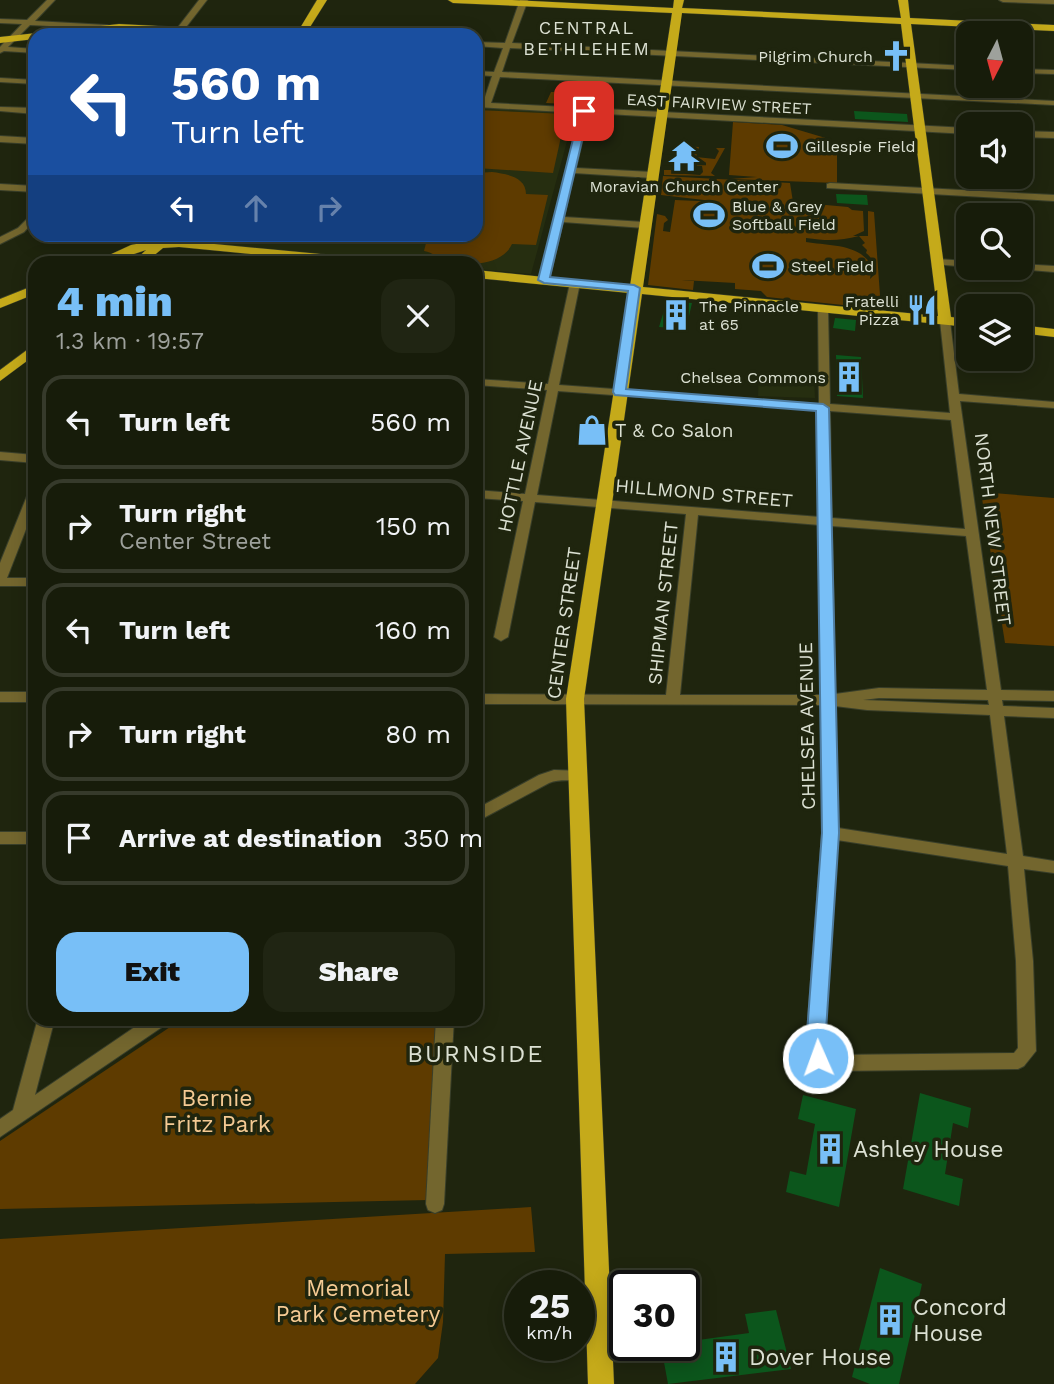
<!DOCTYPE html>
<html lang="en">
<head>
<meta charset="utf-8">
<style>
  :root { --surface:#171c0a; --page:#202513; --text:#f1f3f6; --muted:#9ea19c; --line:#363a2b; --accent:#78bff7 }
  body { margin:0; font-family:"Work Sans",sans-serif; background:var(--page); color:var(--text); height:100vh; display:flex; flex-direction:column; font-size:26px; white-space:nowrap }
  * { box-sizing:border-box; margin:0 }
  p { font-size:23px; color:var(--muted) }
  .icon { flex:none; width:38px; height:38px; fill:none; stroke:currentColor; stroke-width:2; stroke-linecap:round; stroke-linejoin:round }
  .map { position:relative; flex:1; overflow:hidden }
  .panel { position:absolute; left:28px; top:256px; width:455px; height:770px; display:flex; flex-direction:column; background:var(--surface); border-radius:21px; box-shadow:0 4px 18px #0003,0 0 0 2px var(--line) }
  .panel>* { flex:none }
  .guide { position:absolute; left:28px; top:28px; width:455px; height:214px; border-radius:21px; box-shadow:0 4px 18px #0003,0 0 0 2px var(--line); background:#1a4fa0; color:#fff; overflow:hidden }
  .needle { width:46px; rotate:186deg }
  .tools { position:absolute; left:956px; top:21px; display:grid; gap:14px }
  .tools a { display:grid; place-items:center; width:77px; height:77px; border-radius:14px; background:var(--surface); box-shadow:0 4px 18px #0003,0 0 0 2px var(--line); font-size:35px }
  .speed { position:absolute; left:504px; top:1270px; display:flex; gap:14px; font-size:35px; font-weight:700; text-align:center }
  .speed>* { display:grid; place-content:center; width:91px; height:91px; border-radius:50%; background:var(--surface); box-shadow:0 4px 18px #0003,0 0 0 2px var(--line); line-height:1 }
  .speed small { font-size:18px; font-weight:400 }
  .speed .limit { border:4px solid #111; border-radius:10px; background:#fff; color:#111 }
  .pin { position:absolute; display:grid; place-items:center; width:60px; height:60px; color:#fff; margin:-30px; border-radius:14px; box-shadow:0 4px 10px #0006 }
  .me { position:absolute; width:77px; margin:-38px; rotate:358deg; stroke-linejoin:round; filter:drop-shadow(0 0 5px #0008) }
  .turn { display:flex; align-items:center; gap:24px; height:147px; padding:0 28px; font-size:32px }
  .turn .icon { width:91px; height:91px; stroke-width:2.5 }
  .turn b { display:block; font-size:49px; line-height:60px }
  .lanes { display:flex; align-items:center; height:66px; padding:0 28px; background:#0003; justify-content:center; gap:35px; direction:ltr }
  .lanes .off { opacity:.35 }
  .round { display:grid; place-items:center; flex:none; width:74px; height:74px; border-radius:21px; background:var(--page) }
  .head { display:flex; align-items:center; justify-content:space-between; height:119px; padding:0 28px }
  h1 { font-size:42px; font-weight:800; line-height:52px; color:var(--accent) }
  .action { display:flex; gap:14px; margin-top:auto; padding:14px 28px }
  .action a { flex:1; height:80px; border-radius:21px; background:var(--accent); color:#111; font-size:28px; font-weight:800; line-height:80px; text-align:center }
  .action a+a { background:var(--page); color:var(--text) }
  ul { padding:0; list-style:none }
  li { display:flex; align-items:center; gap:21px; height:94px; margin:0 14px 10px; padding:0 14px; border:4px solid var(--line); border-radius:21px }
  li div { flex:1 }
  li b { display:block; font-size:26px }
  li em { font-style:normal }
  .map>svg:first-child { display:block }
  .built { fill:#262e10 }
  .green { fill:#5e3b00; fill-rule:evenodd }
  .building { fill:#0c561c }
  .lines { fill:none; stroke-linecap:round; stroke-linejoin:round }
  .minor-casing { stroke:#393f2a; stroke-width:2 }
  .major-casing { stroke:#393f2a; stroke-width:1 }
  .minor { fill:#73662e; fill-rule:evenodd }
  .major { fill:#c5aa1a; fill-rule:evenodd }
  .route { fill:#78bff7; stroke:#4e7ca1; stroke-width:2 }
  .labels { text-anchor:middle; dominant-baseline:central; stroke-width:7; stroke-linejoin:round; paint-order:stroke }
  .far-poi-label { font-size:16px; fill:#dce1d3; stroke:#1f250e; text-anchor:start }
  .far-street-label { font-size:16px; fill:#dce1d3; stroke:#1f250e }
  .far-neighbourhood-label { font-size:18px; letter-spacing:2px; fill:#dce1d3; stroke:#1f250e }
  .poi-label { font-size:19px; fill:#dce1d3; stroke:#1f250e; text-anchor:start }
  .street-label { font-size:19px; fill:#dce1d3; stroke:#1f250e }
  .near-park-label { font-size:23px; fill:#f5ca93; stroke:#1f250e }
  .near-poi-label { font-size:23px; fill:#dce1d3; stroke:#1f250e; text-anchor:start }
  .near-neighbourhood-label { font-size:24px; letter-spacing:2px; fill:#dce1d3; stroke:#1f250e }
</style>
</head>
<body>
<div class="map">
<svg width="1054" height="1384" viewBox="0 0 1054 1384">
  <rect width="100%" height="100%" fill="#1f250e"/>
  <g class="built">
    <path d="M476,107L575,112L531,274L476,269V262H400L179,243L185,234H476Z"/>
    <path d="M759,375L814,379L815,398L758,396Z"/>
  </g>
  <g class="green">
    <path d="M584,82L587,83V90L582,94H594L589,105L546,103L551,92H558L557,89H566L565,93H573L570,92L571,88H583Z"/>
    <path d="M476,110L566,114L553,173L476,168Z"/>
    <path d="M733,122L782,125L829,139L837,153V183L730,179L757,177L729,175Z"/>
    <path d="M683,146L699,147L696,157L715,159L719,151L716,148H725L711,173L715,176L664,175V170H672V173L700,175L703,172L702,166L674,164L693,162V152L682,150Z"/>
    <path d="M492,172C507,174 526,177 526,194L548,195L536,245L512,244C502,266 468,266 448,262C439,260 433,252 424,251L427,239L399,238L400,234H476V173Z"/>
    <path d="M663,176L790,183L793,202L848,207L852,210L863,211L864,231L853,236H868V211L874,212L881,309L767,297L761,291L735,289V283L682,280L694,281L693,290L648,285L657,214L665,216L668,220L664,223L663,231L670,232L675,200L721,202L661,195ZM859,236L865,243L862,245L867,250L866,253C873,258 874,265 875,274L870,279L872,266C859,243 828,246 806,242V238C827,241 840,241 859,236Z"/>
    <path d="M981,492L1054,498V646L1005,643Z"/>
    <path d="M182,1019H439L428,1200L0,1209V1141Z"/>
    <path d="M531,1207L535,1252L445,1254L443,1322L438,1358L415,1384H0V1239Z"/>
  </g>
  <g class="building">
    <path d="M854,111L907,114L908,122L855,119Z"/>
    <path d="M836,194L867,195L868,205L837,203Z"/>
    <path d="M667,301L692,303L686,329L659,327Z"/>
    <path d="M835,318L856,320L855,331L833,328Z"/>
    <path d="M836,355L861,357L863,398L837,396Z"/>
    <path d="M920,1093L971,1108L968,1128L953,1123L945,1174L963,1179L959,1206L903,1189Z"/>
    <path d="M803,1095L856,1109L839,1207L786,1192L790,1171L806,1175L815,1124L798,1119Z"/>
    <path d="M880,1268L922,1284L899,1384H870L852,1377Z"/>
    <path d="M776,1310L791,1369L668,1384L661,1346H684V1342L749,1333L745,1314Z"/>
  </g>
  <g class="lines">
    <defs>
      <g id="minor">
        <path d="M47,0H55L35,21L107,25L111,27L107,29L30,25L8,47L35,49V53L4,51L0,53V47L22,24L0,23V19L27,20Z"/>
        <path d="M199,0H207L180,35H172Z"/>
        <path d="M520,0H528L512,43L968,66V70L510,48L502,72L1054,101V105L500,77L491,103L968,128V134L589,113L576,168L652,172L656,175L652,178L574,173L564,217L644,222L649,225L644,228L563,222L549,280L544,283L539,280L580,113L476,107V103H483L492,76L476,75V71L494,72L503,48L476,46V42L505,43Z"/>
        <path d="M999,0H1054V4L1003,2Z"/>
        <path d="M1020,69L1054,70V74L1020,73Z"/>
        <path d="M0,78L35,80V84L0,82Z"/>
        <path d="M0,107L35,108V114L0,111Z"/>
        <path d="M1020,131L1054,132V138L1020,137Z"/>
        <path d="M0,136L35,138V144L0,142Z"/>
        <path d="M830,183L1054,195V201L827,188V184Z"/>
        <path d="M0,184L35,186V192L0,190Z"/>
        <path d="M35,211V220L24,232L0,244V237L18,228Z"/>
        <path d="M259,251L267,253L256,262H246Z"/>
        <path d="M937,259L968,261V267L934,264L932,262Z"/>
        <path d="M1020,264L1054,266V272L1017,269L1020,268Z"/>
        <path d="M575,280L580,283L559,385L819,404L818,308L823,305L828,308L830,404L950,413L940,321L945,318L950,321L959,394L1054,402V408L960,401L1001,690L1054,691V701L1002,700L1003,706L1054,708V718L1004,716L1023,856L1054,861V873L1024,869L1033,961L1036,1051L1024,1066L1018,1069L831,1071L812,1063L806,1046L822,833L821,705L476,704V694L666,695L686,514L535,502L508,637L501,641L494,637L523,501L476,498V490L525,494L547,390L476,385V379L548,384L570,283ZM558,391L819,410L820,517L537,495ZM830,411L951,420L965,529L832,518ZM698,515L820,525L821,695H680ZM832,526L966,536L987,690L879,688L835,694ZM879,698L988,700L989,705L863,700ZM835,706L867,710L990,715L1007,854L838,828ZM837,840L1008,866L1016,961L1018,1048L1014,1053L831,1055L826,1053L824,1046Z"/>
        <path d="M0,452L35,455V463L0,460Z"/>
        <path d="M35,487V506L7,578H35V586H0V563L29,491Z"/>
        <rect x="0" y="692" width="35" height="10"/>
        <path d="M554,770L583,771L585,775L583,779C572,782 560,778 549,783L476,822V809L539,775Z"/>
        <rect x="0" y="832" width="35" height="12"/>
        <path d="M38,1018H55L35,1095L148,1018H170L168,1023L0,1137V1119L13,1110Z"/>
        <path d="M436,1018H454L444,1204L442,1210L435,1213L428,1210L426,1204Z"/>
      </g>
      <g id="major">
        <path d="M317,0H327L305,35L119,30L35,35V39L0,43V37L119,24L297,33Z"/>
        <path d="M448,0H512L673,8L674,0H684L682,8L901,18L898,0H908L910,18L1054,25V31L911,24L951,317L968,319V327L642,294L584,699L614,1384H588L566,699L629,293L476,278V270L630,286L672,13L453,3ZM682,13L901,24L938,316L643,287Z"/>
        <path d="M162,239L363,258L369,262H332L179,247L163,248L146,262H133L146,250L110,262H94L131,245Z"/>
        <path d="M35,285V294L0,308V299Z"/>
        <path d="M1020,325L1054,329V337L1020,333Z"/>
        <path d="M35,344V355L0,381V370Z"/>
      </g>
    </defs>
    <use href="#minor" class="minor-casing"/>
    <use href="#major" class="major-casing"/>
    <use href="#minor" class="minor"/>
    <use href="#major" class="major"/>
  </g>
  <path class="route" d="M584,108L589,111L550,277L634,285L640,288L626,389L823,404L829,408L839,833L825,1046L828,1058L825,1064L818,1067L811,1064L806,1046L822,833L816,411L615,395L613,392L628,291L544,283L538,280L580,111Z"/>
  <defs>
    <symbol id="church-bare" viewBox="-9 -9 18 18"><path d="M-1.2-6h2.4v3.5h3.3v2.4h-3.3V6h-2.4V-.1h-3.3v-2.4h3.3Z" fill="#78bff7" stroke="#1f250e" stroke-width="2.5" paint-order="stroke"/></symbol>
    <symbol id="stadium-bare" viewBox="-9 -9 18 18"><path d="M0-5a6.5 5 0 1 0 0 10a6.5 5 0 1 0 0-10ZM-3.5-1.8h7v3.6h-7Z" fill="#78bff7" stroke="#1f250e" stroke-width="2.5" paint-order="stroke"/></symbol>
    <symbol id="temple-bare" viewBox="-9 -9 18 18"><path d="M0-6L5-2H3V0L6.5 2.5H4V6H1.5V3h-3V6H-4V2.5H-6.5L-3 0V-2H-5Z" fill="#78bff7" stroke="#1f250e" stroke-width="2.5" paint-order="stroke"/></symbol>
    <symbol id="restaurant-bare" viewBox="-9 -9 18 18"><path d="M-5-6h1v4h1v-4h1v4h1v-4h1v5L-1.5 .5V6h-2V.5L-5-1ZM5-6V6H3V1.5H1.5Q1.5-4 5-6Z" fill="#78bff7" stroke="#1f250e" stroke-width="2.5" paint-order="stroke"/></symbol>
    <symbol id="building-bare" viewBox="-9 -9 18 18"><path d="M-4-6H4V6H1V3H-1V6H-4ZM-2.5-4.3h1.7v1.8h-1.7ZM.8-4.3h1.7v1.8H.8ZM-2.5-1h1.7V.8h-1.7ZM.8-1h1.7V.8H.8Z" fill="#78bff7" stroke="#1f250e" stroke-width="2.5" paint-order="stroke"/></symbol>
    <symbol id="shop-bare" viewBox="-9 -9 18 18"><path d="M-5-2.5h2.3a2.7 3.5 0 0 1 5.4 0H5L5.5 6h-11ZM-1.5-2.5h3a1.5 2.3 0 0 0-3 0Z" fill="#78bff7" stroke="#1f250e" stroke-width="2.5" paint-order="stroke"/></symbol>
  </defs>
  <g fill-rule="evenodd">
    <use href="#church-bare" x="874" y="34" width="44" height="44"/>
    <use href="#stadium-bare" x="760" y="124" width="44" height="44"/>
    <use href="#temple-bare" x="662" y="134" width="44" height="44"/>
    <use href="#stadium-bare" x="687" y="193" width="44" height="44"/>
    <use href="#stadium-bare" x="746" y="244" width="44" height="44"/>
    <use href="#restaurant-bare" x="900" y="288" width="44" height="44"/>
    <use href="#building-bare" x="654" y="293" width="44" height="44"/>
    <use href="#building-bare" x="827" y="355" width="44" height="44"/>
    <use href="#shop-bare" x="570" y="408" width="44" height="44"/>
    <use href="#building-bare" x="808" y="1127" width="44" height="44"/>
    <use href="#building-bare" x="868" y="1298" width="44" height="44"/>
    <use href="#building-bare" x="704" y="1335" width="44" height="44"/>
  </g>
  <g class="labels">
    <g class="far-poi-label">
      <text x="873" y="56" text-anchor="end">Pilgrim Church</text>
      <text x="805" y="146">Gillespie Field</text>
      <text x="684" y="186" text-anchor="middle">Moravian Church Center</text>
      <text x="732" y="206">Blue &amp; Grey<tspan x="732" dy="18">Softball Field</tspan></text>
      <text x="791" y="266">Steel Field</text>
      <text x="899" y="301" text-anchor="end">Fratelli<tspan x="899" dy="18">Pizza</tspan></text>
      <text x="699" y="306">The Pinnacle<tspan x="699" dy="18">at 65</tspan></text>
      <text x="826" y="377" text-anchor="end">Chelsea Commons</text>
    </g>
    <g class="far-street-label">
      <text transform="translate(719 104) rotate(3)">EAST FAIRVIEW STREET</text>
    </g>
    <g class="far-neighbourhood-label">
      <text x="587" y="27">CENTRAL<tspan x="587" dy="21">BETHLEHEM</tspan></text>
    </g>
    <g class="poi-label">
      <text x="615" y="430">T &amp; Co Salon</text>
    </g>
    <g class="street-label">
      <text transform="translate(520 456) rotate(-78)">HOTTLE AVENUE</text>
      <text transform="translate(704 493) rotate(5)">HILLMOND STREET</text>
      <text transform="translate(993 529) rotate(83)">NORTH NEW STREET</text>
      <text transform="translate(663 603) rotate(-84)">SHIPMAN STREET</text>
      <text transform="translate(564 623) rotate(-82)">CENTER STREET</text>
      <text transform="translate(807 726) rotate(-91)">CHELSEA AVENUE</text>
    </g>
    <g class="near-park-label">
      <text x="217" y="1098">Bernie<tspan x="217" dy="26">Fritz Park</tspan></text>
      <text x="358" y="1288">Memorial<tspan x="358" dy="26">Park Cemetery</tspan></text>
    </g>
    <g class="near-poi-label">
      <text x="853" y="1149">Ashley House</text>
      <text x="913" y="1307">Concord<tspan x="913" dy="26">House</tspan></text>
      <text x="749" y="1357">Dover House</text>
    </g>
    <g class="near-neighbourhood-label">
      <text x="476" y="1054">BURNSIDE</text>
    </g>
  </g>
</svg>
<div class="tools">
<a><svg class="needle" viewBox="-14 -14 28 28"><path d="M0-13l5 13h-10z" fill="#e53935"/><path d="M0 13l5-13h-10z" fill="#9ea19c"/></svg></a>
<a><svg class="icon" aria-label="sound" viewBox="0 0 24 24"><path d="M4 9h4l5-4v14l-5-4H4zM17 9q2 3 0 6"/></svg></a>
<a><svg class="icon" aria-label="search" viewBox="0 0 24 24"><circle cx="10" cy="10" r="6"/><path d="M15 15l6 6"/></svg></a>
<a><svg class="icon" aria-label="layers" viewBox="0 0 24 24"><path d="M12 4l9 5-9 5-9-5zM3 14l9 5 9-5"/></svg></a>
</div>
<div class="speed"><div>25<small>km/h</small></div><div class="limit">30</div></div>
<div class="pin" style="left:584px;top:111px;background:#d93025"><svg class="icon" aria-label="arrive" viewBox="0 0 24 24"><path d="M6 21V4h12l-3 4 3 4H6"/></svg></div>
<svg class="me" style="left:818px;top:1058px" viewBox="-20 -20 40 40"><circle r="17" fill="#78bff7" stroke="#fff" stroke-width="3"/><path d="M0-11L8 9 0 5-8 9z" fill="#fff"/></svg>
<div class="guide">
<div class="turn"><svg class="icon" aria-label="left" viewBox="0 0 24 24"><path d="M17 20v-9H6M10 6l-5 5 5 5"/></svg><div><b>560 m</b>Turn left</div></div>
<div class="lanes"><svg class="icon" aria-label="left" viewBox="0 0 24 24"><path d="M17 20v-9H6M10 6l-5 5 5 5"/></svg><svg class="icon off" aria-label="ahead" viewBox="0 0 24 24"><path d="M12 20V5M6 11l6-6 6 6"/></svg><svg class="icon off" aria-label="right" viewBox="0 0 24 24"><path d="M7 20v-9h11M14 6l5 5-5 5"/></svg></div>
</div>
<section class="panel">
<div class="head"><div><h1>4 min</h1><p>1.3 km · 19:57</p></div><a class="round"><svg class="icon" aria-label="close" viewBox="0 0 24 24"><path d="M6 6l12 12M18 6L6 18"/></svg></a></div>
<ul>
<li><svg class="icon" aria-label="left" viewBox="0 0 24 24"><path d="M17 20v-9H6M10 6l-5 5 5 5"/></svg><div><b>Turn left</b></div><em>560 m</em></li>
<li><svg class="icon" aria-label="right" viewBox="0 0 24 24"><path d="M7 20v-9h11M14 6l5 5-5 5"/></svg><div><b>Turn right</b><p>Center Street</p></div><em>150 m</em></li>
<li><svg class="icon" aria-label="left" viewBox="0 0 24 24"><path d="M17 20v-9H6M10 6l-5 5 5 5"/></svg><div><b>Turn left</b></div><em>160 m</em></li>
<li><svg class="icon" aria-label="right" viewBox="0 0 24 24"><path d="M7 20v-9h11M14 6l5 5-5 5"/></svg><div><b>Turn right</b></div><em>80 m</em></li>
<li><svg class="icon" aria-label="arrive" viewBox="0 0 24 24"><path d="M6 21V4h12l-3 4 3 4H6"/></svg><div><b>Arrive at destination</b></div><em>350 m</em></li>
</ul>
<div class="action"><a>Exit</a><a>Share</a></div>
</section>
</div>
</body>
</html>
